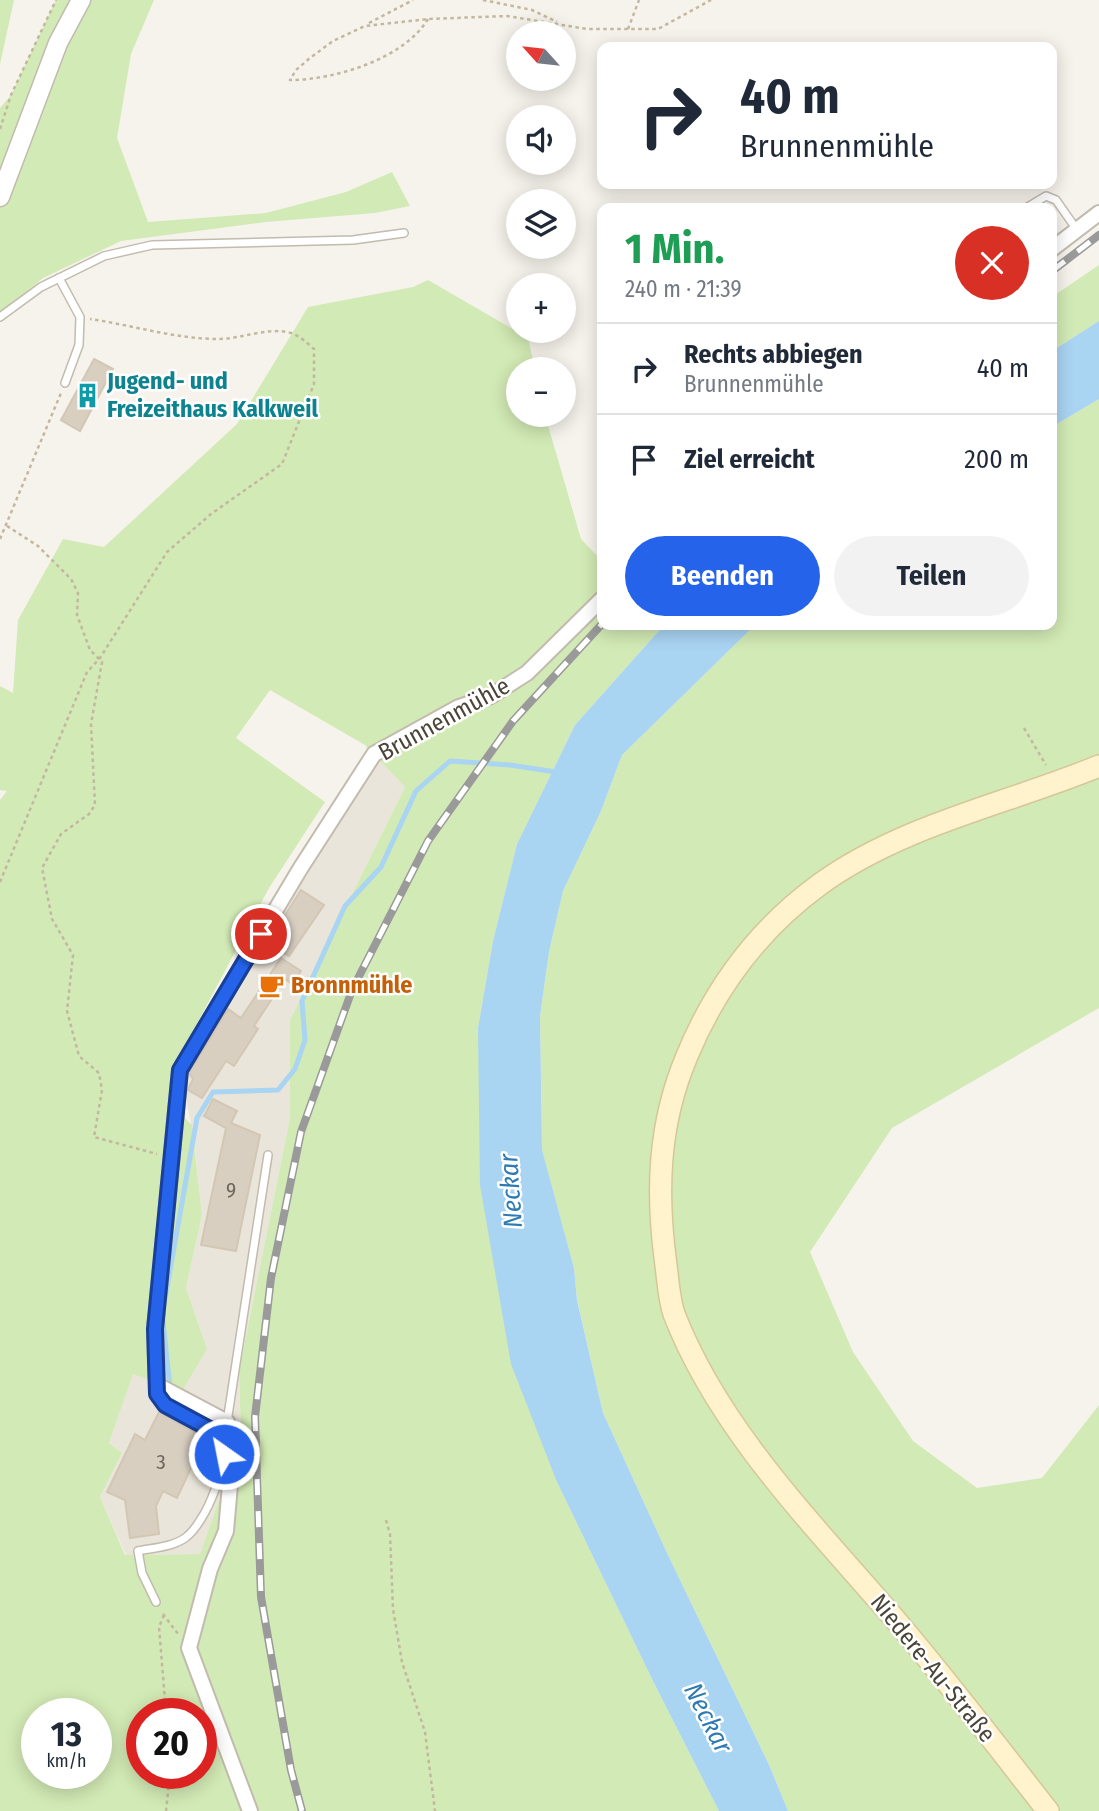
<!DOCTYPE html>
<html lang="de">
<head>
<meta charset="utf-8">
<style>
  :root { --surface:#fff; --page:#f2f2f3; --text:#1f2937; --muted:#747a83; --line:#e0e1e3; --accent:#2563eb }
  body { margin:0; font-family:"Fira Sans Condensed",sans-serif; background:var(--page); color:var(--text); height:100vh; display:flex; flex-direction:column; font-size:26px; white-space:nowrap }
  * { box-sizing:border-box; margin:0 }
  p { font-size:23px; color:var(--muted) }
  .icon { flex:none; width:38px; height:38px; fill:none; stroke:currentColor; stroke-width:2; stroke-linecap:round; stroke-linejoin:round }
  .map { position:relative; flex:1; overflow:hidden }
  .panel { position:absolute; left:597px; top:203px; width:460px; height:427px; display:flex; flex-direction:column; background:var(--surface); border-radius:14px; box-shadow:0 4px 18px #0003 }
  .panel>* { flex:none }
  .top-card { position:absolute; left:597px; top:42px; width:460px; height:147px; border-radius:14px; box-shadow:0 4px 18px #0003; background:#fff; color:var(--text); overflow:hidden }
  .needle { width:46px; rotate:297deg }
  .tools { position:absolute; left:506px; top:21px; display:grid; gap:14px }
  .tools a { display:grid; place-items:center; width:70px; height:70px; border-radius:50%; background:var(--surface); box-shadow:0 4px 18px #0003; font-size:35px }
  .speed { position:absolute; left:21px; top:1698px; display:flex; gap:14px; font-size:35px; font-weight:700; text-align:center }
  .speed>* { display:grid; place-content:center; width:91px; height:91px; border-radius:50%; background:var(--surface); box-shadow:0 4px 18px #0003; line-height:1 }
  .speed small { font-size:18px; font-weight:400 }
  .speed .limit { border:10px solid #d22; background:#fff; color:#111 }
  .pin { position:absolute; display:grid; place-items:center; width:60px; height:60px; color:#fff; margin:-30px; border:4px solid #fff; border-radius:50%; box-shadow:0 2px 7px #0007 }
  .me { position:absolute; width:77px; margin:-38px; rotate:327deg; stroke-linejoin:round; filter:drop-shadow(0 0 5px #0008) }
  .turn { display:flex; align-items:center; gap:24px; height:147px; padding:0 28px; font-size:32px }
  .turn .icon { width:91px; height:91px; stroke-width:2.5 }
  .turn b { display:block; font-size:49px; line-height:60px }
  .round { display:grid; place-items:center; flex:none; width:74px; height:74px; border-radius:37px; background:var(--page) }
  .summary { display:flex; align-items:center; justify-content:space-between; height:119px; padding:0 28px }
  h1 { font-size:42px; font-weight:700; line-height:52px; color:#1e9e55 }
  .action { display:flex; gap:14px; margin-top:auto; padding:14px 28px }
  .action a { flex:1; height:80px; border-radius:42px; background:var(--accent); color:#fff; font-size:28px; font-weight:700; line-height:80px; text-align:center }
  .action a+a { background:var(--page); color:var(--text) }
  ul { padding:0; list-style:none }
  li { display:flex; align-items:center; gap:21px; height:91px; padding:0 28px; border-top:2px solid var(--line) }
  li div { flex:1 }
  li b { display:block; font-size:26px }
  li em { font-style:normal }
  .map>svg:first-child { display:block }
  .residential { fill:#eae5da }
  .green { fill:#d2eab5; fill-rule:evenodd }
  .water { fill:#a9d4f2 }
  .lines { fill:none; stroke-linecap:round; stroke-linejoin:round }
  .stream { stroke:#a9d4f2; stroke-width:5 }
  .building { fill:#d8cfc1; stroke:#d3c7b4; stroke-width:2 }
  .service-casing { stroke:#c2bbae; stroke-width:10 }
  .minor-casing { stroke:#c2bbae; stroke-width:18 }
  .tertiary-casing { stroke:#c2bbae; stroke-width:21 }
  .secondary-casing { stroke:#d6c79b; stroke-width:24 }
  .path { stroke:#c4b79f; stroke-width:2.5; stroke-dasharray:3.5 3.5; stroke-linecap:butt }
  .service { stroke:#fff; stroke-width:7 }
  .minor { stroke:#fff; stroke-width:14 }
  .tertiary { stroke:#fff; stroke-width:18 }
  .secondary { stroke:#fff3cd; stroke-width:21 }
  .rail-casing { stroke:#9a9a9a; stroke-width:8 }
  .rail { stroke:#fff; stroke-width:5; stroke-dasharray:16; stroke-linecap:butt }
  .route-casing { stroke:#184099; stroke-width:18 }
  .route { stroke:#2563eb; stroke-width:12 }
  .labels { text-anchor:middle; dominant-baseline:central; stroke-width:5; stroke-linejoin:round; paint-order:stroke }
  .number-label { font-size:21px; fill:#6e675b }
  .culture-label { font-size:24px; font-weight:bold; fill:#0d838f; stroke:#fff; text-anchor:start }
  .street-label { font-size:24px; fill:#4b4439; stroke:#fff }
  .food-label { font-size:24px; font-weight:bold; fill:#c56008; stroke:#fff; text-anchor:start }
  .water-label { font-size:26px; font-style:italic; fill:#2e7ab2; stroke:#fff }
</style>
</head>
<body>
<div class="map">
<svg width="1099" height="1811" viewBox="0 0 1099 1811">
  <rect width="100%" height="100%" fill="#f6f3ec"/>
  <path class="residential" d="M374,754L405,787L290,1020V1118L239,1371L241,1437L200,1554L126,1555L100,1497L122,1453L109,1443L133,1373L207,1349L186,1288L202,1215L194,1139L180,1070Z"/>
  <g class="green">
    <path d="M0,0H14L0,64Z"/>
    <path d="M56,0H154L131,54L117,138L148,222L266,213L346,192L392,172L410,206L375,213L266,222L121,241L43,278L0,314V108L11,95Z"/>
    <path d="M1099,265V321L1052,351V297Z"/>
    <path d="M428,280L528,338L535,369H518V415H545L581,539L602,561V625H664L575,725L517,844L493,941L478,1028L557,1482L653,1681L719,1811H0V800L7,791L0,790V686L13,693L18,620L63,539L104,547L237,424L308,307L413,287ZM270,690L365,745L405,787L290,1020V1118L239,1371L241,1437L200,1554L125,1555L100,1497L122,1453L109,1443L133,1374L182,1391L207,1349L186,1288L202,1215L192,1125L183,1116L185,1046L269,888L325,802L236,738ZM37,1713H96V1773H37ZM142,1713H201V1773H142Z"/>
    <path d="M1099,399V1008L892,1128L810,1252L853,1352L913,1441L977,1488L1042,1478L1099,1405V1811H788L770,1767L667,1553L603,1413L577,1299L574,1268L542,1151L540,1016L549,952L563,891L601,811L622,755L755,625H1052V427Z"/>
  </g>
  <g class="water">
    <path d="M1099,321V399L1052,427V351Z"/>
    <path d="M664,625H755L622,755L601,811L563,891L549,952L540,1016L542,1150L574,1268L577,1300L603,1413L667,1553L770,1767L788,1811H719L653,1681L557,1482L511,1364L480,1185L478,1028L493,941L517,844L575,725Z"/>
  </g>
  <g class="lines">
    <g class="stream">
      <path d="M164,1304L197,1118L213,1092L278,1090L295,1069L305,1040L302,1001L345,906L381,867L416,791L450,761L510,765L556,772"/>
      <path d="M162,1313L170,1387"/>
    </g>
  </g>
  <g class="building">
    <path d="M94,359L113,369L80,431L61,420Z"/>
    <path d="M301,890L324,905L289,956L268,942Z"/>
    <path d="M281,958L301,971L292,984L285,979L254,1026L258,1029L234,1066L226,1061L202,1098L188,1090L193,1079L189,1073L228,1009L241,1018Z"/>
    <path d="M213,1099L237,1111L231,1123L260,1135L236,1251L201,1245L226,1128L204,1116Z"/>
    <path d="M159,1412L206,1439L198,1454L204,1456L197,1471L191,1468L177,1498L163,1491L156,1506L159,1534L130,1538L125,1500L107,1492L135,1434L145,1440Z"/>
  </g>
  <g class="lines">
    <defs>
      <g id="service">
        <path d="M1026,208L1046,196L1056,200L1077,230"/>
        <path d="M59,278L80,317L79,345L65,383"/>
        <path d="M0,317L41,287L104,256L152,245L353,240L404,233"/>
        <path d="M227,1422L268,1155"/>
        <path d="M156,1602L142,1573L138,1551C152,1548 172,1547 185,1538C206,1523 233,1459 217,1435C210,1423 175,1412 161,1403L157,1394V1386"/>
      </g>
      <g id="minor">
        <path d="M1052,249L1099,213"/>
        <path d="M250,1811L189,1648L210,1569L226,1531L232,1462L227,1422L157,1385L155,1329L180,1070L300,869L374,754L459,707L491,696L527,673L602,599"/>
      </g>
      <path id="tertiary" d="M0,197L58,43L81,0"/>
      <path id="secondary" d="M1048,1811C997,1746 947,1680 893,1617C813,1524 719,1430 674,1314C669,1299 668,1281 666,1265C656,1193 658,1124 687,1056C715,988 759,929 819,885C901,825 1007,804 1099,766"/>
    </defs>
    <use href="#service" class="service-casing"/>
    <use href="#minor" class="minor-casing"/>
    <use href="#tertiary" class="tertiary-casing"/>
    <use href="#secondary" class="secondary-casing"/>
    <g class="path">
      <path d="M483,0L532,10L557,22"/>
      <path d="M428,19C404,59 334,80 290,80L296,70L310,58L333,41L365,26L428,19L507,16L587,29H658L711,0"/>
      <path d="M369,23L413,0"/>
      <path d="M628,29L639,0"/>
      <path d="M0,129L11,95L56,0"/>
      <path d="M7,526L38,546L71,579L78,593L77,615L90,650L102,662L91,724L95,805L89,814L61,834L42,868L52,919L73,955L67,1011L79,1056L99,1073L102,1090L94,1137L157,1154"/>
      <path d="M0,539L61,393"/>
      <path d="M1024,728L1046,765"/>
      <path d="M0,882L87,672L100,658L167,552L211,514L282,464L314,384V349C306,342 298,334 287,332C264,328 241,339 218,339C175,339 132,325 90,319"/>
      <path d="M386,1520L390,1534L393,1609L402,1662L425,1732L435,1811"/>
      <path d="M163,1614L178,1634"/>
      <path d="M164,1615L159,1627L166,1713"/>
      <path d="M166,1811L170,1773"/>
    </g>
    <use href="#service" class="service"/>
    <use href="#minor" class="minor"/>
    <use href="#tertiary" class="tertiary"/>
    <use href="#secondary" class="secondary"/>
    <defs>
      <g id="rail">
        <path d="M1052,271L1099,235"/>
        <path d="M302,1811L291,1770L261,1597L255,1417L271,1278L301,1132L352,990L428,841L513,721L602,624"/>
      </g>
    </defs>
    <use href="#rail" class="rail-casing"/>
    <use href="#rail" class="rail"/>
  </g>
  <g class="lines">
    <defs>
      <path id="route" d="M224,1454L215,1432L165,1405L157,1394L155,1329L180,1070L261,934"/>
    </defs>
    <use href="#route" class="route-casing"/>
    <use href="#route" class="route"/>
  </g>
  <defs>
    <symbol id="building-bare" viewBox="-9 -9 18 18"><path d="M-4-6H4V6H1V3H-1V6H-4ZM-2.5-4.3h1.7v1.8h-1.7ZM.8-4.3h1.7v1.8H.8ZM-2.5-1h1.7V.8h-1.7ZM.8-1h1.7V.8H.8Z" fill="#0f9aa8" stroke="#fff" stroke-width="2.5" paint-order="stroke"/></symbol>
    <symbol id="cafe-bare" viewBox="-9 -9 18 18"><path d="M-5.5-4.5H6V0H3Q3 3.5 0 3.5H-2.5Q-5.5 3.5-5.5 0ZM3-3.2v2h1.7v-2ZM-6 4.5H4V6H-6Z" fill="#e8710a" stroke="#fff" stroke-width="2.5" paint-order="stroke"/></symbol>
  </defs>
  <g fill-rule="evenodd">
    <use href="#building-bare" x="70" y="378" width="35" height="35"/>
    <use href="#cafe-bare" x="254" y="968" width="35" height="35"/>
  </g>
  <g class="labels">
    <g class="number-label">
      <text x="231" y="1190">9</text>
      <text x="161" y="1462">3</text>
    </g>
    <g class="culture-label">
      <text x="107" y="381">Jugend- und<tspan x="107" dy="28">Freizeithaus Kalkweil</tspan></text>
    </g>
    <g class="street-label">
      <text transform="translate(444 719) rotate(-29)">Brunnenmühle</text>
      <text transform="translate(933 1668) rotate(51)">Niedere-Au-Straße</text>
    </g>
    <g class="food-label">
      <text x="291" y="985">Bronnmühle</text>
    </g>
    <g class="water-label">
      <text transform="translate(511 1191) rotate(-94)">Neckar</text>
      <text transform="translate(708 1718) rotate(63)">Neckar</text>
    </g>
  </g>
</svg>
<div class="tools">
<a><svg class="needle" viewBox="-14 -14 28 28"><path d="M0-13l5 13h-10z" fill="#e53935"/><path d="M0 13l5-13h-10z" fill="#747a83"/></svg></a>
<a><svg class="icon" aria-label="sound" viewBox="0 0 24 24"><path d="M4 9h4l5-4v14l-5-4H4zM17 9q2 3 0 6"/></svg></a>
<a><svg class="icon" aria-label="layers" viewBox="0 0 24 24"><path d="M12 4l9 5-9 5-9-5zM3 14l9 5 9-5"/></svg></a>
<a>+</a>
<a>−</a>
</div>
<div class="speed"><div>13<small>km/h</small></div><div class="limit">20</div></div>
<div class="pin" style="left:261px;top:934px;background:#d93025"><svg class="icon" aria-label="arrive" viewBox="0 0 24 24"><path d="M6 21V4h12l-3 4 3 4H6"/></svg></div>
<svg class="me" style="left:224px;top:1454px" viewBox="-20 -20 40 40"><circle r="17" fill="#2563eb" stroke="#fff" stroke-width="3"/><path d="M0-11L8 9 0 5-8 9z" fill="#fff"/></svg>
<div class="top-card">
<div class="turn"><svg class="icon" aria-label="right" viewBox="0 0 24 24"><path d="M7 20v-9h11M14 6l5 5-5 5"/></svg><div><b>40 m</b>Brunnenmühle</div></div>
</div>
<section class="panel">
<div class="summary"><div><h1>1 Min.</h1><p>240 m · 21:39</p></div><a class="round" style="background:#d93025;color:#fff"><svg class="icon" aria-label="close" viewBox="0 0 24 24"><path d="M6 6l12 12M18 6L6 18"/></svg></a></div>
<ul>
<li><svg class="icon" aria-label="right" viewBox="0 0 24 24"><path d="M7 20v-9h11M14 6l5 5-5 5"/></svg><div><b>Rechts abbiegen</b><p>Brunnenmühle</p></div><em>40 m</em></li>
<li><svg class="icon" aria-label="arrive" viewBox="0 0 24 24"><path d="M6 21V4h12l-3 4 3 4H6"/></svg><div><b>Ziel erreicht</b></div><em>200 m</em></li>
</ul>
<div class="action"><a>Beenden</a><a>Teilen</a></div>
</section>
</div>
</body>
</html>
